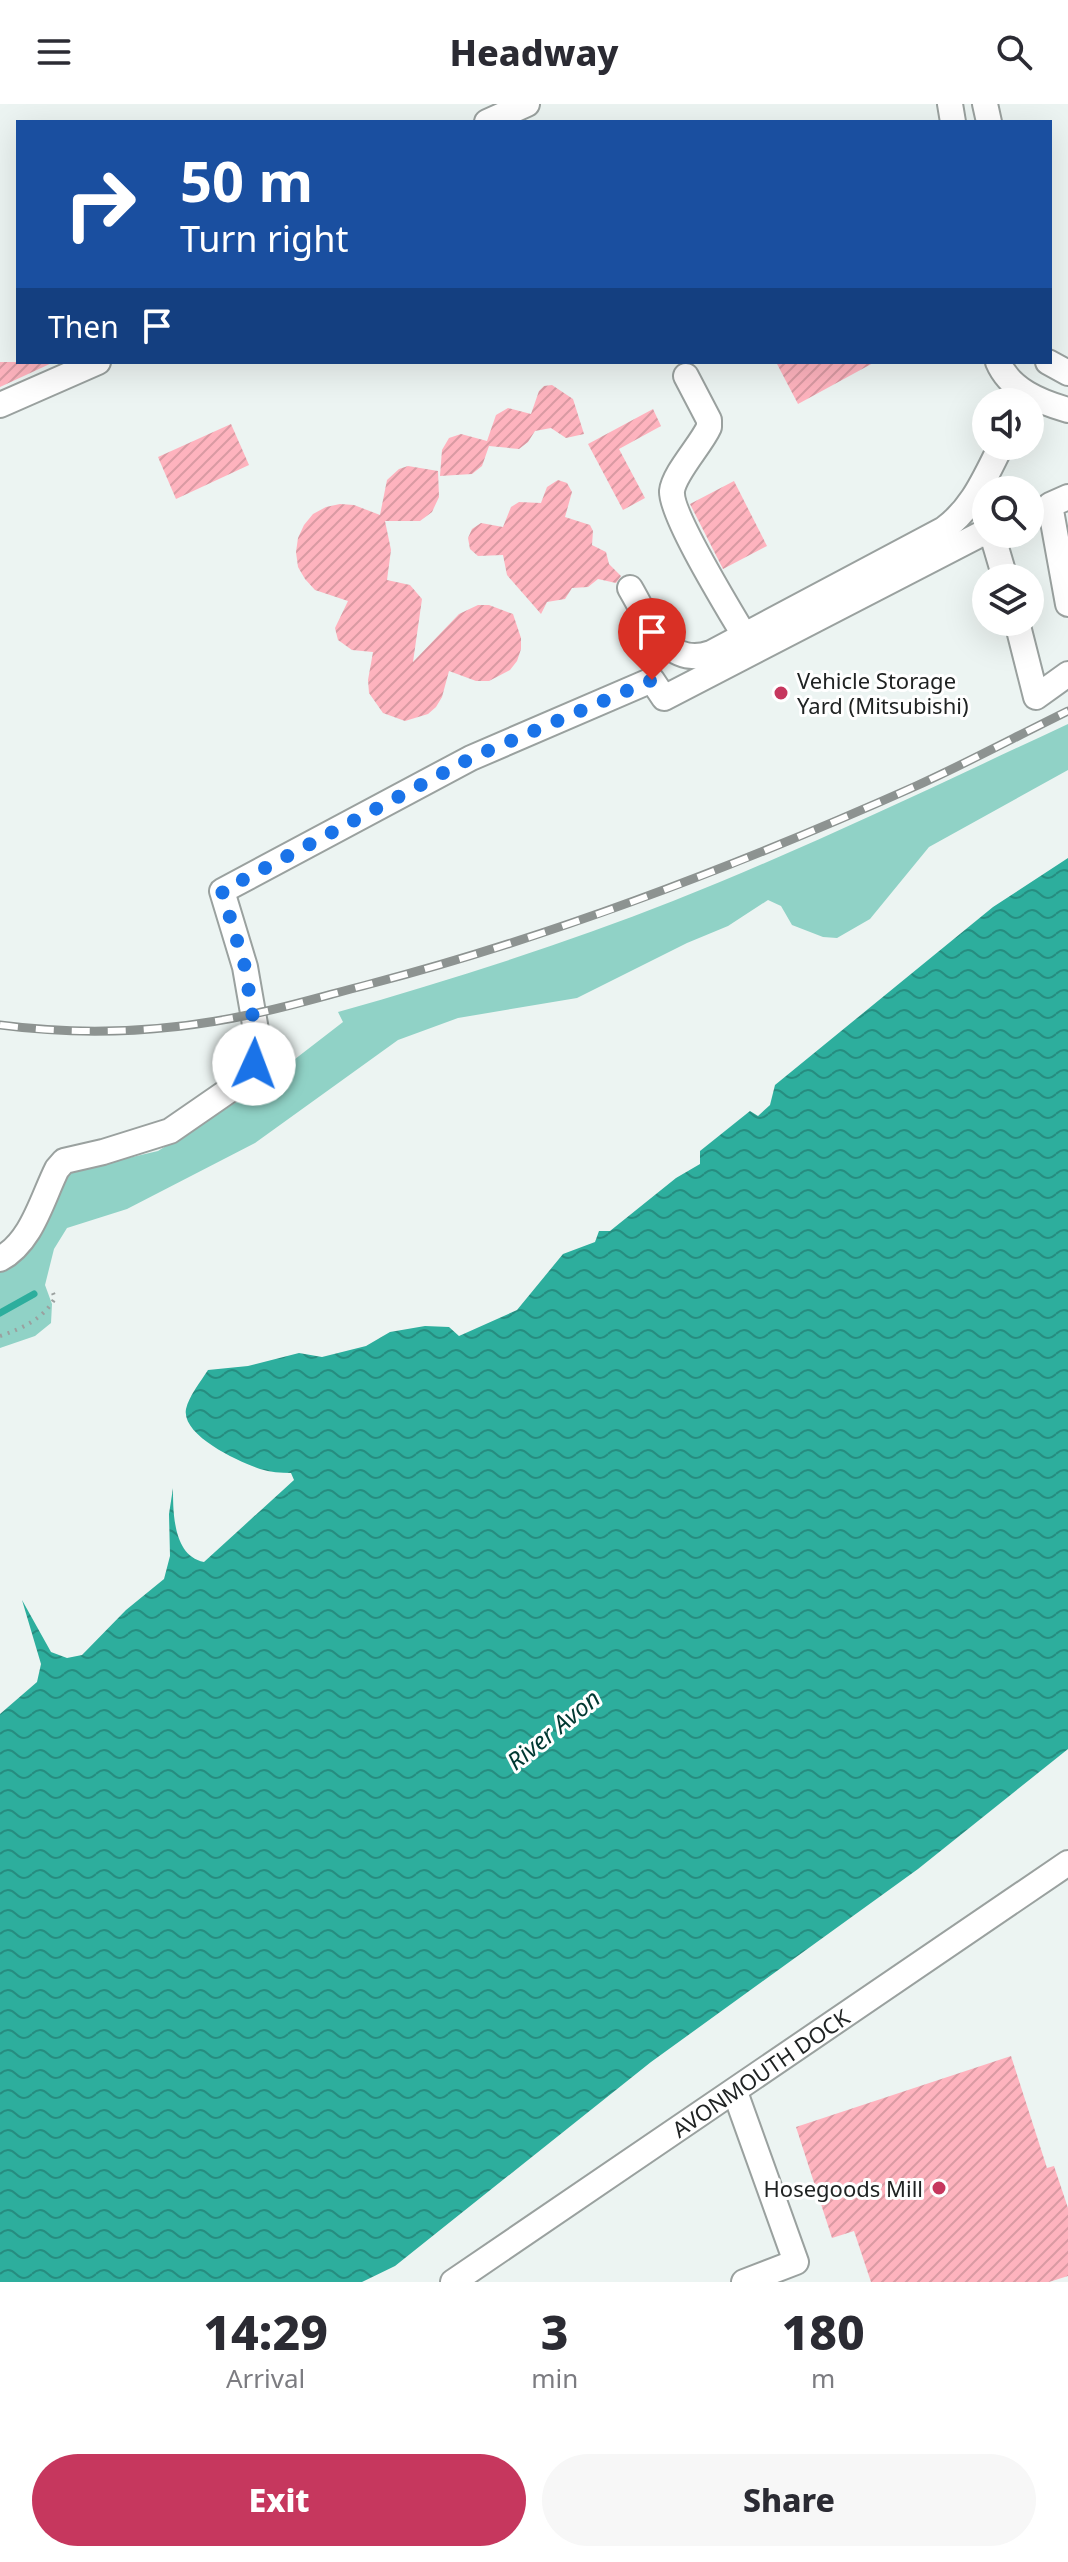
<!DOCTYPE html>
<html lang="en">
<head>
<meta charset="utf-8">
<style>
  :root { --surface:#fff; --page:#f7f7f7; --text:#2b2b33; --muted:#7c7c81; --accent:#c6375e }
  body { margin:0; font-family:"Noto Sans",sans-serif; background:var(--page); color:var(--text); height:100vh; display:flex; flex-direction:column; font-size:30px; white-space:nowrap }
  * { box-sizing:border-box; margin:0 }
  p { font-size:26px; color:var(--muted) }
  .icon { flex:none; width:44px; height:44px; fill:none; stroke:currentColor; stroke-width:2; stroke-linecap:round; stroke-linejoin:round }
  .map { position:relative; height:2178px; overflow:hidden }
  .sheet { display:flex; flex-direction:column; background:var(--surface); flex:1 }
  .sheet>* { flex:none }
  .guide { position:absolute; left:16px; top:16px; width:1036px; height:244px; border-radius:0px; box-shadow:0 8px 32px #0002; background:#1a4fa0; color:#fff; overflow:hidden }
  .buttons { position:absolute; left:972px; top:284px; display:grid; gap:16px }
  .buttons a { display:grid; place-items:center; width:72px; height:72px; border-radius:50%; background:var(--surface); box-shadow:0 8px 32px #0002; font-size:40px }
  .pin { position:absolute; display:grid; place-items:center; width:68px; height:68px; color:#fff; margin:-82px -34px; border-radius:50% 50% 50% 0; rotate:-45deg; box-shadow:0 0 8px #0007 }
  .pin .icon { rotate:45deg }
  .me { position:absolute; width:88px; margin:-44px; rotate:2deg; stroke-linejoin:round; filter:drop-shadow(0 0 6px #0008) }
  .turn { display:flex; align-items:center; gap:28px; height:168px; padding:0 32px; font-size:36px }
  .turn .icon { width:104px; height:104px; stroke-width:2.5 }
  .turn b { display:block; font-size:56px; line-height:68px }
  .then { display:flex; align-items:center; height:76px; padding:0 32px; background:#0003; gap:16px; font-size:30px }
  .eta { display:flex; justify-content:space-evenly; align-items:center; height:136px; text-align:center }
  .eta b { font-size:48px; font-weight:800; line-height:56px }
  .primary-button { display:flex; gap:16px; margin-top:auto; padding:16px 32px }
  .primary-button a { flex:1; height:92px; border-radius:48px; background:var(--accent); color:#fff; font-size:32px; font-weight:800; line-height:92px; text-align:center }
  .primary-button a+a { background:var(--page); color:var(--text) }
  header { display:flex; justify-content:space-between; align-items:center; height:104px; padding:0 32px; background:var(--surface); font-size:36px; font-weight:800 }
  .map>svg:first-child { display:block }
  .green { fill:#90d2c6 }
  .water { fill:url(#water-waves) }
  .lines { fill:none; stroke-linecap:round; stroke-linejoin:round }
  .stream { stroke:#2dae9d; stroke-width:7 }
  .building { fill:url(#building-hatch) }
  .minor-casing { stroke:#9aa19f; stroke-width:28 }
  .path { stroke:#9aa09f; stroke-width:4; stroke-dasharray:2 6; stroke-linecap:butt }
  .minor { stroke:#fff; stroke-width:24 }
  .rail-casing { stroke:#8d9391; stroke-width:9 }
  .rail { stroke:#fff; stroke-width:6; stroke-dasharray:18; stroke-linecap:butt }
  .route { stroke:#1a73e8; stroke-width:14; stroke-dasharray:0 25.2 }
  .poi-dot { fill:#c6375e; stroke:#fff; stroke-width:3 }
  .labels { text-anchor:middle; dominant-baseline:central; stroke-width:6; stroke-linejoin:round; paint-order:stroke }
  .poi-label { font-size:22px; fill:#202323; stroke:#fff; text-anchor:start }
  .street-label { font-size:22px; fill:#202323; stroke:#fff }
  .water-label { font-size:24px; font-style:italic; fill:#003831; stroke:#fff }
</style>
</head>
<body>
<header><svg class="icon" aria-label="menu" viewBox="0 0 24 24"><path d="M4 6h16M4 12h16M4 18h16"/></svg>Headway<svg class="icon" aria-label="search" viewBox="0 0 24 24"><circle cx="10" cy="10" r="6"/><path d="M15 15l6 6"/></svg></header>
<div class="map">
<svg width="1068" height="2178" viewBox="0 0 1068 2178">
  <defs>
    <pattern id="water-waves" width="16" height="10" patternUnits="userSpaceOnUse" patternTransform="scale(2)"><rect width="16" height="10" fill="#2dae9d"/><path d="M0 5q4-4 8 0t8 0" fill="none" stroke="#268d80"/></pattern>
    <pattern id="building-hatch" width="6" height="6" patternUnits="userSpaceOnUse" patternTransform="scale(2)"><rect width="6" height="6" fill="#feb3be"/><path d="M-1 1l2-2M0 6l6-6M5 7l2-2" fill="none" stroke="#d99aa3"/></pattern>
  </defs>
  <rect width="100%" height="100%" fill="#ecf4f2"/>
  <path class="green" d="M1068,620V666L929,743L870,815L837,834L823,833L792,821L781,802L768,796L728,822L687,839L577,894L458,914L398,936L255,1039L127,1105L67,1124L54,1145L45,1181L52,1200L51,1219L35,1232L0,1244V1168C43,1144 47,1113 64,1069L158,1047L251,989L343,918L338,908C451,876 564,840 673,797C807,744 937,681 1068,620Z"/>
  <path class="water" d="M1068,754V1645L918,1765L651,1958L395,2162L362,2178H0V1610L37,1578L41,1560L22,1496L51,1548L67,1554L82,1551L126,1506L164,1475L170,1452L169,1410L173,1384C173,1408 173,1452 204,1458L294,1376L291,1369C281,1369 270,1368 260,1365C240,1358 181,1332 186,1305C189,1292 201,1277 208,1266L248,1262L299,1249L322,1253L366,1242L390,1228L425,1222L449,1223L459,1232L517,1206L563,1150L595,1138L599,1127H610L676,1074L700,1060V1047L750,1007L758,1012L770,1001L775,981L993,803Z"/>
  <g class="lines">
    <path class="stream" d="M0,1209L34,1190"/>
  </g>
  <g class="building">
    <path d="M0,258H54L0,283Z"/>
    <path d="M776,258H875L798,300Z"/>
    <path d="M552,281L573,295L584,330L566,334L551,324L535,327L528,338L519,345L489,342L482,362L472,370L440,372L442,346L449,334L461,330L487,337L496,311L508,304L531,310L539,287L544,282Z"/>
    <path d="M653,305L661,322L619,345L645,394L623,406L588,340Z"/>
    <path d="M231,320L249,361L176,395L158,353Z"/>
    <path d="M408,362L438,367L439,393L432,408L420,417H385L391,446L387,476L410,481L422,495L413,558L459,510L478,501H489L513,510L521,534V545L517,557L510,566L489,577H476L449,567L442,593L436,603L428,610L405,617L383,609L369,589L368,576L373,548L352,546L338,536L335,524L348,497L315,486L305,475L298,463L296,448L298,434L304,421L313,410L326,403L340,400L354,401L380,411L387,376L399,365Z"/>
    <path d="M558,376L567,379L572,388L565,413L590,421L593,427L592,441L606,448L609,460L621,472L616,479L598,475L588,483L572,484L565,495L547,498L541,510L507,471L503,451L478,452L470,445L468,434L472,425L481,419L503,423L511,403L519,398L541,399L547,383Z"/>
    <path d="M734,377L767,442L723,465L690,400Z"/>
    <path d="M1011,1952L1047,2064L1054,2062L1068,2104V2172L1049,2178H871L854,2127L832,2134L796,2023Z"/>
  </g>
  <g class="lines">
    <defs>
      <g id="minor">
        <path d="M950,0L953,18"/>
        <path d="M985,0L989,18"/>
        <path d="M487,18L527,0"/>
        <path d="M998,258C1010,286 1040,298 1068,306"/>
        <path d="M1048,258L1068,269"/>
        <path d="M686,272L709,316V323C701,341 674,369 672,387C670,410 730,507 744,531"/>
        <path d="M0,301L98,258"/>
        <path d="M1068,393L1050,401L1068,500"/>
        <path d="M630,484C649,516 666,565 711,549L944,425C973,404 985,373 1001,342"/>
        <path d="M1017,518L1036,593L1068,570"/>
        <path d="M0,1155C32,1138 42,1095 57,1065L64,1057L103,1048L170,1027L241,978L254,960L258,946L256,926L245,863L222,787L471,654L652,576L664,594L979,431L992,430L1005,474"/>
        <path d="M735,1988L796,2158L744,2178"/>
        <path id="s1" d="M453,2178L1068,1759"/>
      </g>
    </defs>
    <use href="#minor" class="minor-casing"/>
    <path class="path" d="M0,1232C23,1224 43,1215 55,1194L53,1189"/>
    <use href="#minor" class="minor"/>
    <defs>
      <path id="rail" d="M0,921C84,932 170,928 253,910C292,902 331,890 370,880C558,831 739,761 916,682C967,659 1017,632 1068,607"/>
    </defs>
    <use href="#rail" class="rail-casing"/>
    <use href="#rail" class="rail"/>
  </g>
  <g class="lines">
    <path class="route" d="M254,960L258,946L245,863L222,787L471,654L652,576"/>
  </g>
  <g class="poi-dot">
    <circle cx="781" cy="589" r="8"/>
    <circle cx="939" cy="2084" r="8"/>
  </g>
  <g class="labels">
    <g class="poi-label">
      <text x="797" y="576">Vehicle Storage<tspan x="797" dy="25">Yard (Mitsubishi)</tspan></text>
      <text x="923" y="2084" text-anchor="end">Hosegoods Mill</text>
    </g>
    <g class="street-label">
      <text stroke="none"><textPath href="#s1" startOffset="372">AVONMOUTH DOCK</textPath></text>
    </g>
    <g class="water-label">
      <text transform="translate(553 1625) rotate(-39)">River Avon</text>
    </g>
  </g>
</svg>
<div class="buttons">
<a><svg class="icon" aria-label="sound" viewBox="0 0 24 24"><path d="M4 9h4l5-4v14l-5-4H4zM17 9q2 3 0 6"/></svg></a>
<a><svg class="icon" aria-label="search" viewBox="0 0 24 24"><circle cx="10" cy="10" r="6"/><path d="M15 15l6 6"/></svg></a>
<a><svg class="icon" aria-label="layers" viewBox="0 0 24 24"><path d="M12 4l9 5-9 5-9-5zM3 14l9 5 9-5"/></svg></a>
</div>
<div class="pin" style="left:652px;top:576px;background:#d93025"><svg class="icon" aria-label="arrive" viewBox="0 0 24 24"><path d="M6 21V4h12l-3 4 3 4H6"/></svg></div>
<svg class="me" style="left:254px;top:960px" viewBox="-20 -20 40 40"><circle r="19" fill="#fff"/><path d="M0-13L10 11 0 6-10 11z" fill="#1a73e8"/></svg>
<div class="guide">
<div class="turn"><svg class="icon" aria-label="right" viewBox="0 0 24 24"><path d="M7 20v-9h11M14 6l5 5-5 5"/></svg><div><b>50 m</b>Turn right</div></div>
<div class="then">Then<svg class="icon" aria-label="arrive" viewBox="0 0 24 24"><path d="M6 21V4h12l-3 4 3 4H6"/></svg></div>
</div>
</div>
<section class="sheet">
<div class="eta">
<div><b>14:29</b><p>Arrival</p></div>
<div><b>3</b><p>min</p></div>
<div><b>180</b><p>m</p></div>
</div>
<div class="primary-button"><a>Exit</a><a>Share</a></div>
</section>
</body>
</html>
